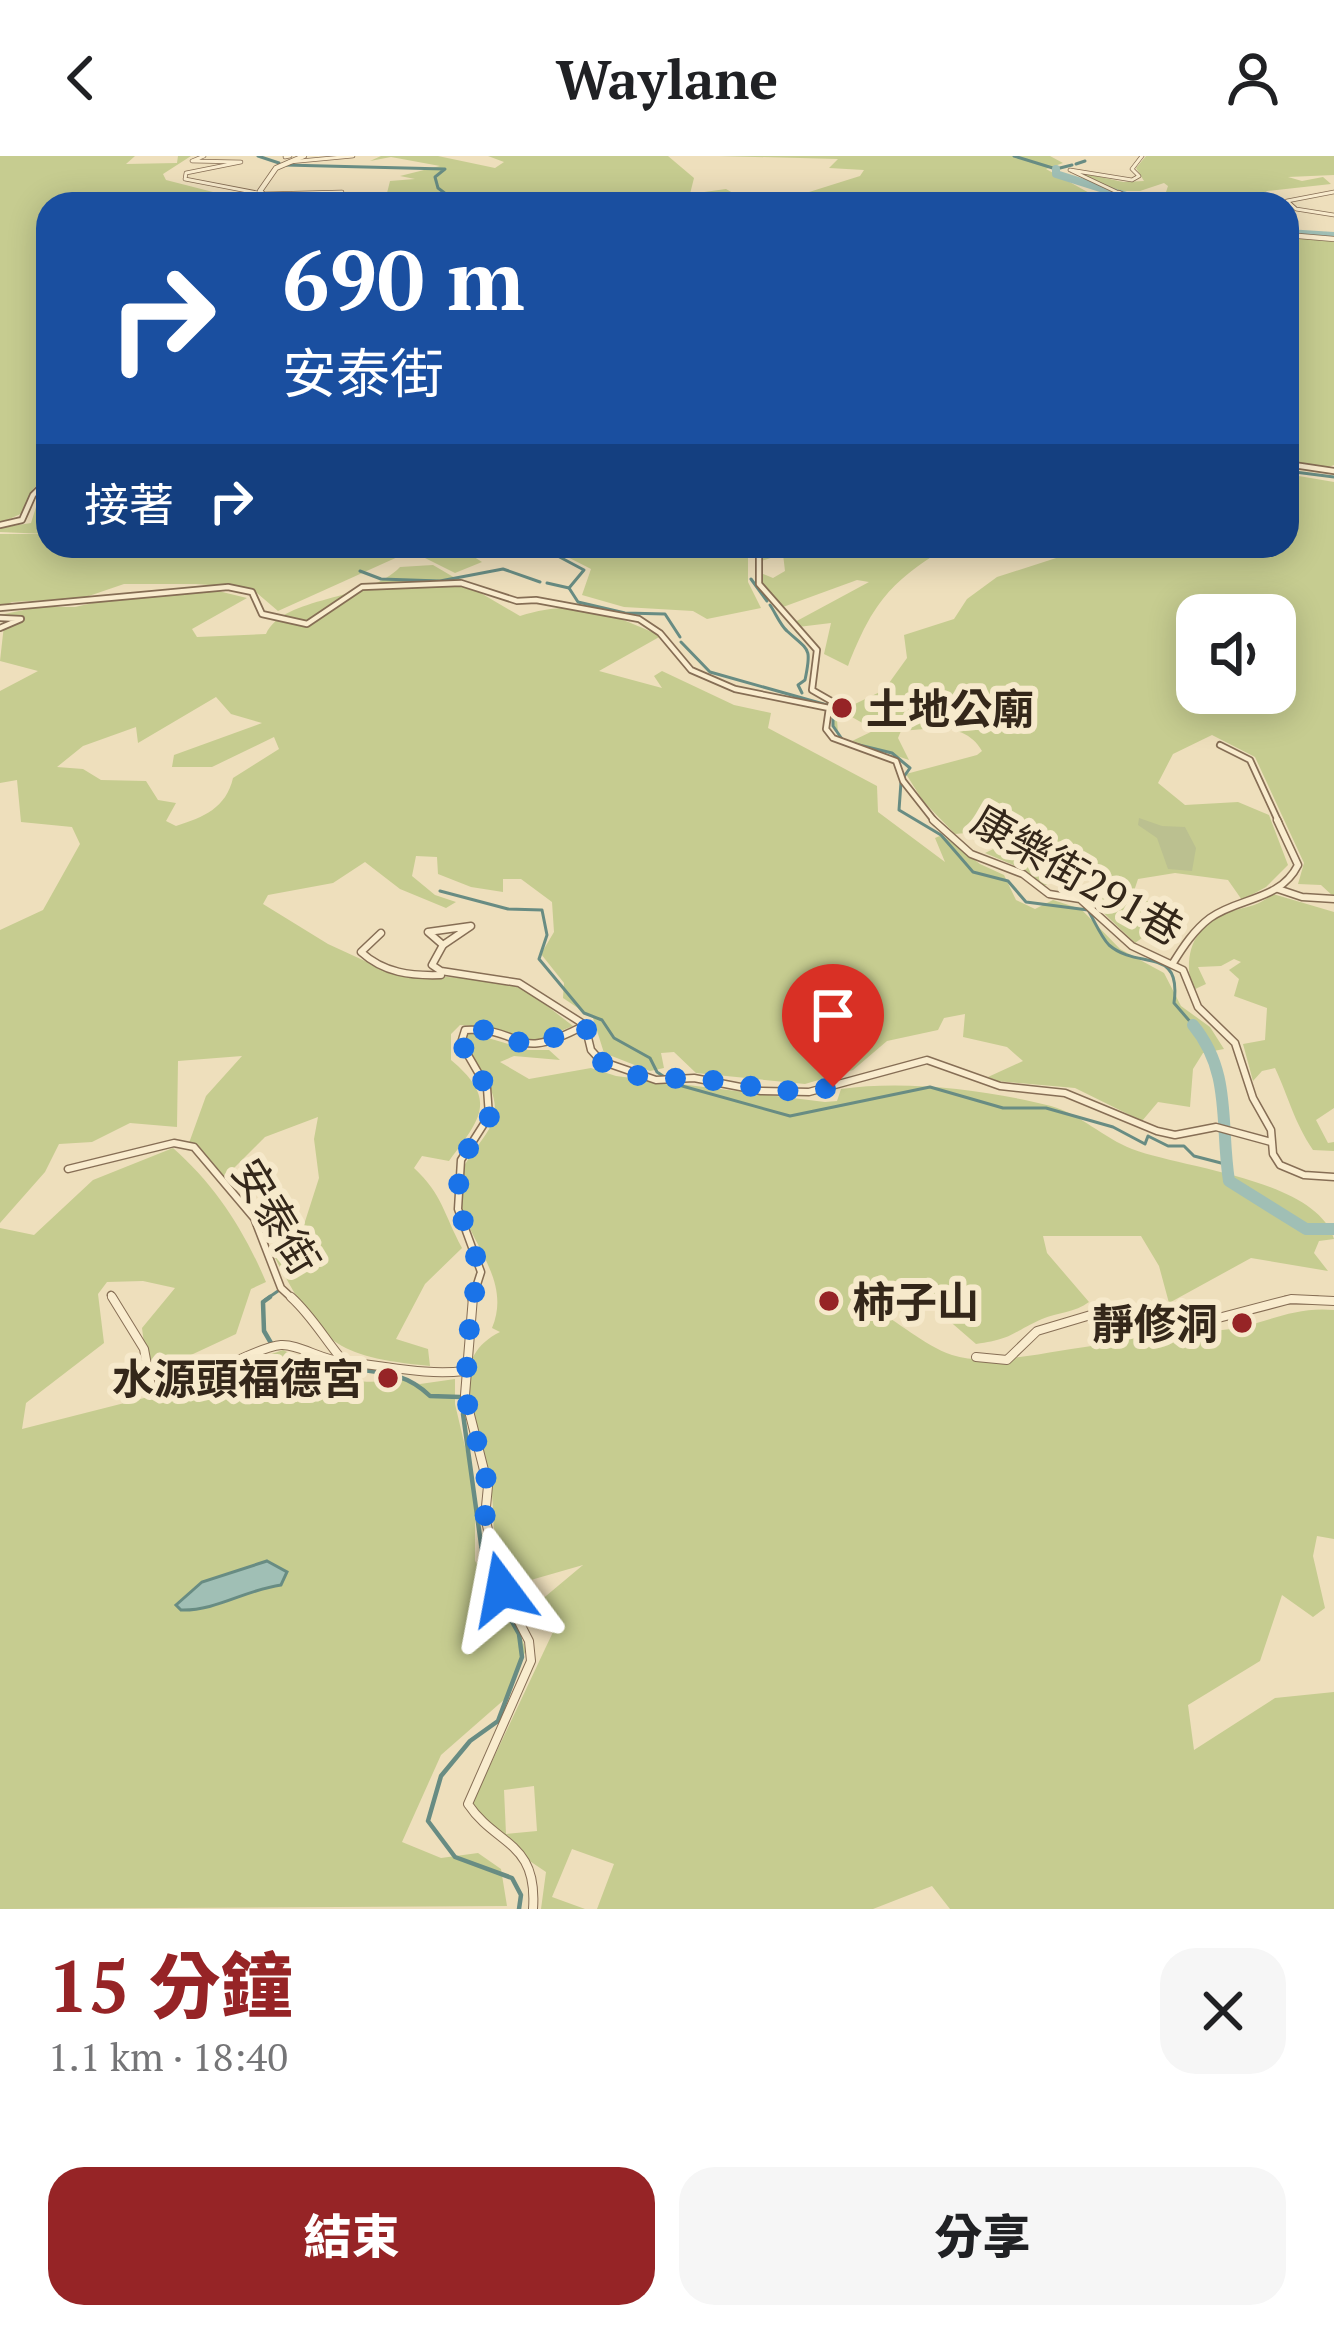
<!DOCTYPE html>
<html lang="zh-TW">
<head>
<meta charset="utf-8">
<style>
  :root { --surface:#fff; --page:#f6f6f6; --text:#202124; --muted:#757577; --accent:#962426 }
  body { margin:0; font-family:"PT Serif","Noto Sans TC",serif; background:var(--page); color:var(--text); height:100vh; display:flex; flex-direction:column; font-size:45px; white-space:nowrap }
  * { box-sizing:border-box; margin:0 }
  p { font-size:39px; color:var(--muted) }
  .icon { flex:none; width:66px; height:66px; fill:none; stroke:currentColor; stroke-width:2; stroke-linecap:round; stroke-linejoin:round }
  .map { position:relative; height:1753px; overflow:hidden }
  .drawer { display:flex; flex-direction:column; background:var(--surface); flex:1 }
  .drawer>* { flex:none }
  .guide { position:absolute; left:36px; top:36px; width:1263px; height:366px; border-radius:36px; box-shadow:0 6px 30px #0003; background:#1a4fa0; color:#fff; overflow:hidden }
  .fabs { position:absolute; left:1176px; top:438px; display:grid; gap:24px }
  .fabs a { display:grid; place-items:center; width:120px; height:120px; border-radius:24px; background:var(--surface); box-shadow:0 6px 30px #0003; font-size:60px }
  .pin { position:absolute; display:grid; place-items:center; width:102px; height:102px; color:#fff; margin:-123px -51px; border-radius:50% 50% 50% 0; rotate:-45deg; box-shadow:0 0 12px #0007 }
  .pin .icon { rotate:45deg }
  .me { position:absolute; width:132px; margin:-66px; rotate:347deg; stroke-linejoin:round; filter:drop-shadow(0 0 9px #0008) }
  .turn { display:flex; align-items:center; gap:42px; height:252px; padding:0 48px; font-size:54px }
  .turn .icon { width:156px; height:156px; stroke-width:2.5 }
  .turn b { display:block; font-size:84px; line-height:102px }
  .then { display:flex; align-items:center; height:114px; padding:0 48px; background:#0003; gap:24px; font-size:45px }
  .round { display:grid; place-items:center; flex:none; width:126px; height:126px; border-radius:36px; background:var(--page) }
  .overview { display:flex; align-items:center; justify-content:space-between; height:204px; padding:0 48px }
  h1 { font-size:72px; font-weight:800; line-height:90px; color:var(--accent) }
  .primary-button { display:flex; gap:24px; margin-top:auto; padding:24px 48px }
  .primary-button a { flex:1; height:138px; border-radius:36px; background:var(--accent); color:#fff; font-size:48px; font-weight:800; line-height:138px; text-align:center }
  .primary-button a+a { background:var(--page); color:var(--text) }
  header { display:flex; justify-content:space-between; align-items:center; height:156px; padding:0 48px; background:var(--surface); font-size:54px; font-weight:800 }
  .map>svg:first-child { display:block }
  .green { fill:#c6cc90; fill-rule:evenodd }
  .cemetery { fill:#bbc090 }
  .water { fill:#a0bfb5; stroke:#688c83; stroke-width:3 }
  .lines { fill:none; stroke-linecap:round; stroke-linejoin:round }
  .stream-far1 { stroke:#688c83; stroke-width:3 }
  .stream { stroke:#688c83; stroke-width:4.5 }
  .river-far1 { stroke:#a0bfb5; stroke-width:8 }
  .river { stroke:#a0bfb5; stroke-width:12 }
  .minor-far3-casing { stroke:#866e55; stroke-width:4.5 }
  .minor-far2-casing { stroke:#866e55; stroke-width:8 }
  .minor-far1-casing { stroke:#866e55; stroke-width:9 }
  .minor-casing { stroke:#866e55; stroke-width:10 }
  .tertiary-casing { stroke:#866e55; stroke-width:6 }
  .minor-far3 { stroke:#f9ecce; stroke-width:3 }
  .minor-far2 { stroke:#f9ecce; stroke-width:4.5 }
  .minor-far1 { stroke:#f9ecce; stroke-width:6 }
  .minor { stroke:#f9ecce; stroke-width:8 }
  .tertiary { stroke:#f9ecce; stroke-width:4.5 }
  .route { stroke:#1a73e8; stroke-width:21; stroke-dasharray:0 37.8 }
  .poi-dot { fill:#962426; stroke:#f6e9cb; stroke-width:4.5 }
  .labels { text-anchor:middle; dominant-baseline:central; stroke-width:12; stroke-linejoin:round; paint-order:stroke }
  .poi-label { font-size:42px; font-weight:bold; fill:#34271a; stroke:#f6e9cb; text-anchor:start }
  .street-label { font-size:42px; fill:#34271a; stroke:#f6e9cb }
</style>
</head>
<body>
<header><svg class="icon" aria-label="back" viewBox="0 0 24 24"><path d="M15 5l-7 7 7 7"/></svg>Waylane<svg class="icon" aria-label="person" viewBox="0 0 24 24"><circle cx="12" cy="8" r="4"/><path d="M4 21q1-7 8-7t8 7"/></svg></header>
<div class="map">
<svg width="1334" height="1753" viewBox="0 0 1334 1753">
  <rect width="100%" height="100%" fill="#eedfbc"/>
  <g class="green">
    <path d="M0,0H135L126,8L177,7L178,0H191L163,18L166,24L260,48H48V319L33,333L23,357L0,367Z"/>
    <path d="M381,0H438L495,12L504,6L488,0H668L694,22L690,38L726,33L752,48H352L361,41L387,37L390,25L415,23L400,20L440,10L391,1L370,5Z"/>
    <path d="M719,0H1050L1063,7L1046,13L1093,39L1092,45L1079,48H771L860,20L864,14L829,12L838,3Z"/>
    <path d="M1146,0H1334V19L1288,21L1302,25L1323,21L1331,28L1267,35L1261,41L1277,48H1184L1182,41L1147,45L1152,38L1165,39L1168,30L1164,27L1140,35H1117L1073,15L1123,26L1144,25L1136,12Z"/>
    <path d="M1287,81L1334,85V309L1321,314L1287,307Z"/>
    <path d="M1287,318L1334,326V741L1321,729L1298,728L1304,707L1255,601L1212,579L1173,598L1158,627L1185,649L1238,646L1269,659L1288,709L1266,731L1242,744L1228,724L1175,717L1138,723L1133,738L1139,745L1172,746L1181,754L1135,787L1089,743L1106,723L1107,714L1079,711L1044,730L1018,711L985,697L1010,685L988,675L955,678L923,645L906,618L977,599L982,595C965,565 930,573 901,575L898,582L909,604L852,585L875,574L850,560L837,564L838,577L834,574L832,559L884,534L907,502L904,479L954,463L967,443L997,421L1084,393L1078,390H1287ZM1197,459H1275V537H1197Z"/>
    <path d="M48,330V390H484L468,397L482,406L455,417L411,395L278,455L251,432L196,428H124L83,442L12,446L0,452V378H46L0,376V372L31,367L41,335Z"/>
    <path d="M546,390H748V426L761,452L707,463L693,455L624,451L582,439L591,413Z"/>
    <path d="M761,390H949C891,425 873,446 848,510L824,498L831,467L798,471L793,467L869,426L857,424L783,451L760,425L761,417L773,422L785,415L783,398L761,405Z"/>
    <path d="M433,409L520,460C576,442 609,457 661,480L599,515L662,532L654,520L662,515L734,549L771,557L768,572L877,630L878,656L945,706L935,682L942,679L980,708L1004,719L1016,744L1035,753L1053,744L1081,753L1120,793L1164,817L1181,850L1210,871L1224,893L1203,897L1193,913L1190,951L1158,946L1142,965L1075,932L997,925L988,921L1023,905L1007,891L963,881L965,858L944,862L938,874L887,885L853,914L805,928L696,917L674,896L661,897L664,912L650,915L604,897L593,862L563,842L564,827L541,798L554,776L552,746L521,723H503V736L471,731L438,718L437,701L416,700L412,720L435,739L456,746L446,752L400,733L365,706L333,727L268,739L263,748L328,788L391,817L504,825L529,836L573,870L531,887L491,872L460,869L451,878V904C499,944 480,963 449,1005L422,1000L414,1012C443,1039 443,1057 462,1092L425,1128L396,1183L428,1193L430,1210C323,1200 318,1180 269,1091L301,1078L319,1022L314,983L318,961L265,981L225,1021L189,987L206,940L242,900L178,905L177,971L130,967L92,986L59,988L45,1016L0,1067V774L43,754L80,688L72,671L21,666L17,624L0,627V535L38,515L0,505L4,469L0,459L38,451H75L141,436L210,433L247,442L192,473L197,481L266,478C284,439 367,446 400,411ZM216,541L231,558L262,567L174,599L172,611H212L274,581L279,593L233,622C226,652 204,661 176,670L166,665L176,647L158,644L146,625L101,624L83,613L57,611L83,590L136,571L138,587Z"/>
    <path d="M1273,738L1334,756V952L1316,964L1328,987L1334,986V995L1313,994C1294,966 1289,942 1275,912L1262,915L1253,925L1243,888L1265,884L1267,852L1234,840L1239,823L1229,814L1241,806L1234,803L1221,810L1198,811L1206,828L1193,834C1182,802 1193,767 1229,756C1248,750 1257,751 1273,738Z"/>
    <path d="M468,876L528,894H549L560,904L514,900L500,906L529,923L591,912L616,920L825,946L837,945L841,933C906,924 987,934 1051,950C1080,958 1104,982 1132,993C1185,1013 1316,1023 1334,1083L1319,1085L1314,1097L1328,1115L1251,1102L1169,1147L1159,1110L1141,1080H1043L1047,1097L1089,1146C1075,1157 1058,1156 1042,1163C1011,1177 1013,1183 976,1188L946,1162L944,1151C917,1138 898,1135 871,1151C898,1165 923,1189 952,1199C991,1212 1057,1193 1101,1189L1100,1166C1143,1178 1178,1178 1222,1174C1263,1170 1290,1150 1334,1154V1383L1317,1380L1313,1400L1325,1452L1313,1461L1282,1439L1260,1505L1188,1549L1194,1594L1275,1542L1334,1536V1753H950L932,1730L873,1753H597L614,1708L572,1693L552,1741L585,1753H541L546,1716L512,1693L471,1650L553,1476L520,1446L540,1445L583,1409L510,1430C489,1397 496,1367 491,1330C484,1280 437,1207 500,1176L492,1172C513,1122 466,1086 459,1039C453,1004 493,984 495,955C496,921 465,911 461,881ZM534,1630L537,1675L506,1678L504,1634Z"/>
    <path d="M173,992C215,1029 244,1074 266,1126L251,1133L236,1178L148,1219L142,1172L175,1132L143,1125L107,1126L98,1138L104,1187L26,1247L22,1273L156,1239L283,1194L316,1210H336V1216C353,1227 377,1229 395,1221L420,1228L455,1223V1248L475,1333V1405L508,1446L526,1494L506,1542L441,1599L402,1686L441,1702L478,1697L501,1713L507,1750L0,1753V1072L34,1079L93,1024Z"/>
  </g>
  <path class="cemetery" d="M1139,662L1162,670L1185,671L1196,692L1192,715L1168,713L1157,682L1138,669Z"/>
  <path class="water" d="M267,1405L287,1416L281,1429C245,1434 216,1455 181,1454L176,1449L202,1426Z"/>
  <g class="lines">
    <g class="stream-far1">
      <path d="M258,0L279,7"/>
      <path d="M1014,0L1056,13L1072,9"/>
      <path d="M1076,8L1085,5"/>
      <path d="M285,9L445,13L435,21L438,32L459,48"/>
      <path d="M1287,315L1334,321"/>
      <path d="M539,390L584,414L569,432L578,446L625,457L665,458L680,481"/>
      <path d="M360,415L381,423L440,425L503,413L540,426"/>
      <path d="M751,423L767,445"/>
      <path d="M547,427L569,432"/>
      <path d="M770,449C775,456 780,469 787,475C809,495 812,491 805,524L798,529L802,537"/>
      <path d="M681,486L710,516L827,549"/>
      <path d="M833,553V570L842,583"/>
      <path d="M851,587L892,597L910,612L903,622"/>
      <path d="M901,626L899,654L941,679L973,716L1008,725L1026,746L1088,754C1094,764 1101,781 1109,789C1139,815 1182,789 1174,847L1193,869"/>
      <path d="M440,735L508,753L542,754L547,779L539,803L584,857L602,864L614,882L650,902L657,916L675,928L790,960L930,931L1003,952H1046L1113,971L1145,988L1148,980L1168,990H1184L1194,1000L1225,1008"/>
      <path d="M265,1144L278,1135"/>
    </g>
    <g class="stream">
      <path d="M270,1141L263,1146L264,1175L271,1187"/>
      <path d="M303,1198C351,1224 393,1203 430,1240L460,1241"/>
      <path d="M467,1257L463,1258L485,1417L519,1478L522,1501L498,1565L470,1585L441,1620L428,1665L455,1701L512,1722L521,1739L519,1753"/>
    </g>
    <g class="river-far1">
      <path d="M1056,13V18L1116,37"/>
      <path d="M1121,38L1146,48"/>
      <path d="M1287,77L1334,80"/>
    </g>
    <path class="river" d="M1193,869C1232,916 1220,968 1229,1025L1306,1073H1334"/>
    <defs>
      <g id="minor-far3">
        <path d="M204,0L192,5L241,6L186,17L185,23L263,38L342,36"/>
        <path d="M285,1L290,0"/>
        <path d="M289,6L353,0"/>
        <path d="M1334,36L1287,45L1296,53L1334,59"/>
        <path d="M1119,37L1070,14L1132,24L1139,20L1132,13L1142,0"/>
      </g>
      <g id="minor-far2">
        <path d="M1287,308L1334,315"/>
        <path d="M0,369L22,364L33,339L48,324"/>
        <path d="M759,390V428L817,494L812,534L833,546L829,552"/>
        <path d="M0,452L228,431L252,436L262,458L307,468L362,431L461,427L517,445L536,444L639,463L660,477L691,514L735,533L829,552L826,573L833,582L896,605L903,625L936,667"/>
        <path d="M0,462L21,463L0,472"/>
        <path d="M1220,589L1250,604L1279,667"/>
      </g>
      <g id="minor-far1">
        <path d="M933,664L971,698L1023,718L1049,738L1080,743L1132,790L1183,814L1198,851L1235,887L1253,942L1271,974L1273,998L1280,1009L1304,1019L1334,1021"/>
        <path d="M1278,733L1302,741L1334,743"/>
        <path d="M471,770L443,789L428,776Z"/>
        <path d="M381,777L361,796C384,817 411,820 441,819"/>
        <path d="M443,789L432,809L441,815L519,827L585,869L591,894L601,905L656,924L694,922L761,935L809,936L927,904L1000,930L1065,937L1157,975L1175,979L1216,971L1271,986"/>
        <path d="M1173,807C1183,791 1194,774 1210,762C1239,741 1280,745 1298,709L1277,664"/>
        <path d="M68,1013L174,987L194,991L254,1062L281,1132L294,1144"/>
        <path d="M111,1139L114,1144"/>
        <path d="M472,1144L481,1116L458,1053L461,1004L489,960L487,932L461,887L465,874C528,871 510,909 585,869"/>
        <path d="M1286,1144H1317"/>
      </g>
      <g id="minor">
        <path d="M112,1141L144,1193L152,1236L167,1238C194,1227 257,1191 281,1189C299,1188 321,1204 344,1206"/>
        <path d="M291,1141C313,1161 325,1184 344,1206C385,1209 424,1220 464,1215"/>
        <path d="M473,1141L465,1239L488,1330L485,1361L502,1433L529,1485L531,1505L468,1648C496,1690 538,1685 533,1753"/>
        <path d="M976,1201L1007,1204L1037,1175L1094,1158L1106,1156L1145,1171L1203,1166L1291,1143L1334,1145"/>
      </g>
      <g id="tertiary">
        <path d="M1119,37L1141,48"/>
        <path d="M273,48L260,35L276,12L304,0"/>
        <path d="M1287,79L1334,83"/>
      </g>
    </defs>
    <use href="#minor-far3" class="minor-far3-casing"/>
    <use href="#minor-far2" class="minor-far2-casing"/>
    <use href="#minor-far1" class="minor-far1-casing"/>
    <use href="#minor" class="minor-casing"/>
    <use href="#tertiary" class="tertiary-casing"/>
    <use href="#minor-far3" class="minor-far3"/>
    <use href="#minor-far2" class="minor-far2"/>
    <use href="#minor-far1" class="minor-far1"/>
    <use href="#minor" class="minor"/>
    <use href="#tertiary" class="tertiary"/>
  </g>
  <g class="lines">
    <path class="route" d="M502,1433L485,1361L488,1330L465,1238L471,1148L481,1116L457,1047L461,1004L490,960L487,932L461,887L465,874H489L531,891L584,869C592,880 588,893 597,902C623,925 665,921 695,923C746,926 780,942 833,931"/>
  </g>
  <g class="poi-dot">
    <circle cx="842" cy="552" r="12"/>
    <circle cx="829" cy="1145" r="12"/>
    <circle cx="1242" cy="1167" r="12"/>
    <circle cx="388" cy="1222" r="12"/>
  </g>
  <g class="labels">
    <g class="poi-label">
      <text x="866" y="552">土地公廟</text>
      <text x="853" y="1145">柿子山</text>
      <text x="1218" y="1167" text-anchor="end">靜修洞</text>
      <text x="364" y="1222" text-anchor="end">水源頭福德宮</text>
    </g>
    <g class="street-label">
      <text transform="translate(1078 718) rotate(30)">康樂街291巷</text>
      <text transform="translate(277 1060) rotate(59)">安泰街</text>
    </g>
  </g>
</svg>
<div class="fabs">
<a><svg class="icon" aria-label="sound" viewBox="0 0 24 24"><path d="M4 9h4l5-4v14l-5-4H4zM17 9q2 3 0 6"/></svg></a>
</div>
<div class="pin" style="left:833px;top:931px;background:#d93025"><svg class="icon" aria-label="arrive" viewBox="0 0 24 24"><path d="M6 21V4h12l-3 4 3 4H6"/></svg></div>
<svg class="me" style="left:502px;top:1433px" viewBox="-20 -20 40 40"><path d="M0-17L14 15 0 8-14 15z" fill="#1a73e8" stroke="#fff" stroke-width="4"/></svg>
<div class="guide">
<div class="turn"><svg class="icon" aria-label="right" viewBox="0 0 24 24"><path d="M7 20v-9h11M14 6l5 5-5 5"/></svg><div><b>690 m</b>安泰街</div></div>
<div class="then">接著<svg class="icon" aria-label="right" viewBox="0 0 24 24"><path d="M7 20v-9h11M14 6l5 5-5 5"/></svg></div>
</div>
</div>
<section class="drawer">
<div class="overview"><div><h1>15 分鐘</h1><p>1.1 km · 18:40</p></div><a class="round"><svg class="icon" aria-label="close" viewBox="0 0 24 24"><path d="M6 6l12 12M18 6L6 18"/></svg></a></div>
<div class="primary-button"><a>結束</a><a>分享</a></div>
</section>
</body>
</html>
